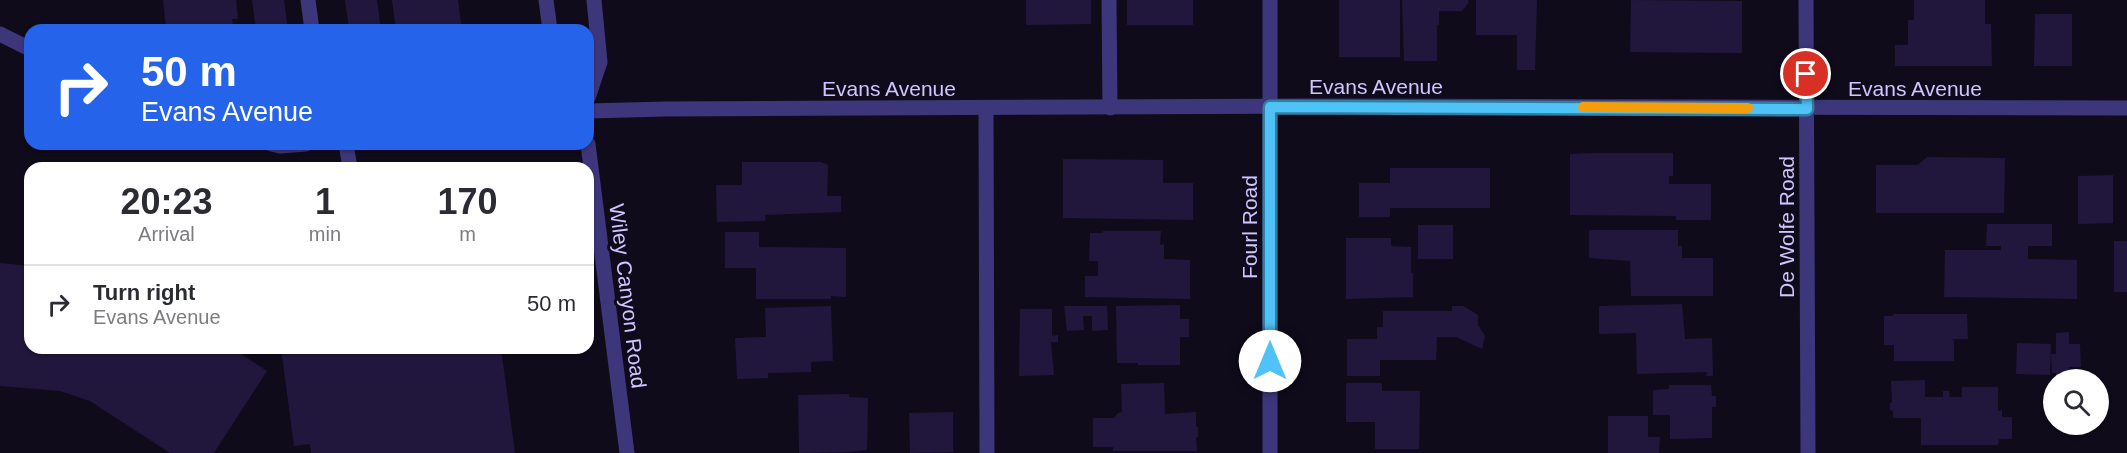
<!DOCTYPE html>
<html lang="en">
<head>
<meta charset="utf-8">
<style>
  :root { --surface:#fff; --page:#f7f7f7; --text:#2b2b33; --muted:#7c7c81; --line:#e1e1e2 }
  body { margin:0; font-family:Helvetica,sans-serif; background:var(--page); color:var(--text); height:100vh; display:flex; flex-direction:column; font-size:22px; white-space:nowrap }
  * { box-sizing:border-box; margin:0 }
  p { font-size:20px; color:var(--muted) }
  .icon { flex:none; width:33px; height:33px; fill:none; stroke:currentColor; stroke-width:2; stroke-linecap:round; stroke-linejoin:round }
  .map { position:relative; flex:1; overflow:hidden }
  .drawer { position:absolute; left:24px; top:162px; width:570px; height:192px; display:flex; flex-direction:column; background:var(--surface); border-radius:18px; box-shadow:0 2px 4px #0004 }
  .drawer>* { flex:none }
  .top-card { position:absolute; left:24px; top:24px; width:570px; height:126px; border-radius:18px; box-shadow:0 2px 4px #0004; background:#2563eb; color:#fff; overflow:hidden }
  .fabs { position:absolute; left:2043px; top:369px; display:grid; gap:12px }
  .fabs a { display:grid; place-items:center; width:66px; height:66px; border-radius:50%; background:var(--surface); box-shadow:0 2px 4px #0004; font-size:30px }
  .pin { position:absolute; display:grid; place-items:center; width:51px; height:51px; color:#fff; margin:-26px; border:3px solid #fff; border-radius:50%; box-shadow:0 2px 6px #0007 }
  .me { position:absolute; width:66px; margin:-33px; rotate:0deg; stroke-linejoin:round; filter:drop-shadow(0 0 4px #0008) }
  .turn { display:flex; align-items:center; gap:21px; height:126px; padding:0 18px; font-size:27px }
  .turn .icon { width:78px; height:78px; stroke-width:2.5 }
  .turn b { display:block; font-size:42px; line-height:51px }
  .eta { display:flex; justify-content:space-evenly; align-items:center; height:102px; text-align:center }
  .eta b { font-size:36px; font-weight:700; line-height:42px }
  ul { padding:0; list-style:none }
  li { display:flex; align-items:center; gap:18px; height:78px; padding:0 18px; border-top:2px solid var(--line) }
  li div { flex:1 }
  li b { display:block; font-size:22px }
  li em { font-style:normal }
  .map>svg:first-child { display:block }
  .building { fill:#21173c }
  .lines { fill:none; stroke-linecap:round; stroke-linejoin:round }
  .service { stroke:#3e367a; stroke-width:15 }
  .minor { stroke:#3e367a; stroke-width:15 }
  .tertiary { stroke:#3e367a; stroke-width:15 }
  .route-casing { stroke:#337fa1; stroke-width:15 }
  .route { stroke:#4fc3f7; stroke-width:10 }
  .slow { stroke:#f59e0b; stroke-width:10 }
  .labels { text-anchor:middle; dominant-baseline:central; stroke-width:6; stroke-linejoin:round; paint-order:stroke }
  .street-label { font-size:21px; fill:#d0c6ff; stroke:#0f0b1b }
</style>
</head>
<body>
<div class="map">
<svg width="2127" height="453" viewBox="0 0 2127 453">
  <rect width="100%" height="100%" fill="#0f0b1b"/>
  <g class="building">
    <path d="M163,0H236L238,19H232L234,30H177L176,27L166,28Z"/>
    <path d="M252,0H284L288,30H256Z"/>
    <path d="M345,0H377L381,30H349Z"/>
    <path d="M392,0H458L462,30H396Z"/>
    <path d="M1026,0H1091V24L1026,25Z"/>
    <rect x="1127" y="0" width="66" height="25"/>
    <rect x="1339" y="0" width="61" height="57"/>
    <path d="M1402,0H1468L1469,2L1462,11H1439V25H1437V61H1404Z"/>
    <path d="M1476,0H1537L1535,70H1517V35H1476Z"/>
    <path d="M1631,0L1742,1V53L1630,52Z"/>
    <path d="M1914,0H1985V24H1991L1992,66H1895V45H1908V20H1914Z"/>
    <path d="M2035,14H2072V66H2034Z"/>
    <path d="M1592,153H1673V176H1669V184H1711V220H1676V216L1570,215V154Z"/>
    <path d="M1927,157L2005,158L2004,213H1876V165H1918Z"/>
    <path d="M1063,159L1163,160V183H1193V220L1063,218Z"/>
    <path d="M742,162H821L828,165L827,196H841V212L765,215L766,221L717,222L716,185H742Z"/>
    <path d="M1390,168H1490V208H1390V217H1359V183H1390Z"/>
    <path d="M2113,175V223L2078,224V176Z"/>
    <path d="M1987,224H2052V246H2028V259L2077,260V299L1944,297L1945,250H2001V246H1986Z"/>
    <rect x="1418" y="225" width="35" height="34"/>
    <path d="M1589,230H1678V246H1682V258H1713V296H1631L1630,261L1589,258Z"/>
    <path d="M1103,231H1161L1160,245L1164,244V259L1190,260V299L1085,297V276H1098V261H1089L1090,233H1103Z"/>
    <path d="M725,232H759V247L846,248V297L831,296V299H756V268H725Z"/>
    <path d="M1346,238H1391V246L1411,247V273H1413V297L1346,299Z"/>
    <rect x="2114" y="241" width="13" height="51"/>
    <path d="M0,263L30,266V348H232L267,371L214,453H170L90,401L60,391L0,386Z"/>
    <path d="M1682,304L1685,339L1712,338L1713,376H1706L1707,372L1637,374L1636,333L1599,334V306Z"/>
    <path d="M1180,305V319H1189V337H1180V365H1138V363H1117L1116,306Z"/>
    <path d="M831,306L833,361L811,362V372L768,373V378L737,379L735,338L766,337L765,308Z"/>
    <path d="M1064,306H1107L1108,330L1092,331V316H1083L1084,330L1067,331Z"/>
    <path d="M1452,306H1463L1478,315V325L1485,336L1482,349L1456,337H1437L1436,360H1380V376H1347V339H1377V327H1383V311H1452Z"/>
    <path d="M1020,309H1052V336L1058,335V342H1051L1054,375L1019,376Z"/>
    <path d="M1893,314H1967L1968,339H1952L1954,341V361H1894V345H1884V316H1893Z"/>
    <path d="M2069,332V344H2080L2081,367H2069V377L2056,378V373H2052L2051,354H2056V333Z"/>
    <path d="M2017,343L2051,344L2050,375L2016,374Z"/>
    <path d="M281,348H501L515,453H311L310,444L294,446Z"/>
    <path d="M1925,380V397H1943V391H1949L1950,397H1962V387H1998V411L2002,410V417H2012V439H1999L1998,445H1921V418H1893V411L1890,410V403H1892L1891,381Z"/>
    <path d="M1164,383L1165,414L1196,412V427H1198V437H1196L1197,451H1113V447H1093V418H1114L1118,413L1122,412L1121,384Z"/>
    <path d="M1346,383H1382V391H1420L1419,449H1375V422H1346Z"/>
    <path d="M1669,385H1711L1712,396H1716V407H1712V438L1670,439V415H1653V390L1669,389Z"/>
    <path d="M849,394V397L868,398L867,450L849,452L799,453L798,395Z"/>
    <path d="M953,412V452L910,453L909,413Z"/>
    <path d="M1608,416H1648V437H1660L1659,453H1608Z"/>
  </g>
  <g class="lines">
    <g class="service">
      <path d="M308,0L312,30"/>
      <path d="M1109,0L1110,108"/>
      <path d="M986,108L987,453"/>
      <path d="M346,144L350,168"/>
    </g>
    <g class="minor">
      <path d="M1270,0V453"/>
      <path d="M1806,0L1808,453"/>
      <path d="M0,34L30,49"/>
      <path d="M588,111L666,109L1305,106L2127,108"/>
      <path d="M271,144L280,146L306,144"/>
    </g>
    <g class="tertiary">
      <path d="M546,0L550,30"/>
      <path d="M588,98L600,62L594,0"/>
      <path d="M588,144L627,453"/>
    </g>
  </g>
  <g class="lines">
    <defs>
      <path id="route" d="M1270,361V107L1807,109L1806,74"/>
    </defs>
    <use href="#route" class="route-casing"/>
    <use href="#route" class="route"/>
    <path class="slow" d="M1583,107L1748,108"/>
  </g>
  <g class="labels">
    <g class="street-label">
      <text x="1376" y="86">Evans Avenue</text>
      <text x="889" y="88">Evans Avenue</text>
      <text x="1915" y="88">Evans Avenue</text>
      <text transform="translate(1249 227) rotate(-90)">Fourl Road</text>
      <text transform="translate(1786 227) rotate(-90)">De Wolfe Road</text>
      <text transform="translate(628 296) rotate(83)">Wiley Canyon Road</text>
    </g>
  </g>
</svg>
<div class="fabs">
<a><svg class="icon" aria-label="search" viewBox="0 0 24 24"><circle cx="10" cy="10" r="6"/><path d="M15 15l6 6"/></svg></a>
</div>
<div class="pin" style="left:1806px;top:74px;background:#d93025"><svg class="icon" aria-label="arrive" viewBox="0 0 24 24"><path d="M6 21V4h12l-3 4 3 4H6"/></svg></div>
<svg class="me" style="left:1270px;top:361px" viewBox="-20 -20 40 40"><circle r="19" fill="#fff"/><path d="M0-13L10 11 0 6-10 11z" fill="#4fc3f7"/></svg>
<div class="top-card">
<div class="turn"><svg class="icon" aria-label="right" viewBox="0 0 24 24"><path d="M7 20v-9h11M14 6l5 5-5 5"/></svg><div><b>50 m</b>Evans Avenue</div></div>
</div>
<section class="drawer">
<div class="eta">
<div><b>20:23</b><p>Arrival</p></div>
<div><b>1</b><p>min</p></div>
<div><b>170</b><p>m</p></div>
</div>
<ul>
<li><svg class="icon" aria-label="right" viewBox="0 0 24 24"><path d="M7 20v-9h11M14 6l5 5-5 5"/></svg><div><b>Turn right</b><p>Evans Avenue</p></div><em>50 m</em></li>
</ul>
</section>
</div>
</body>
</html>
